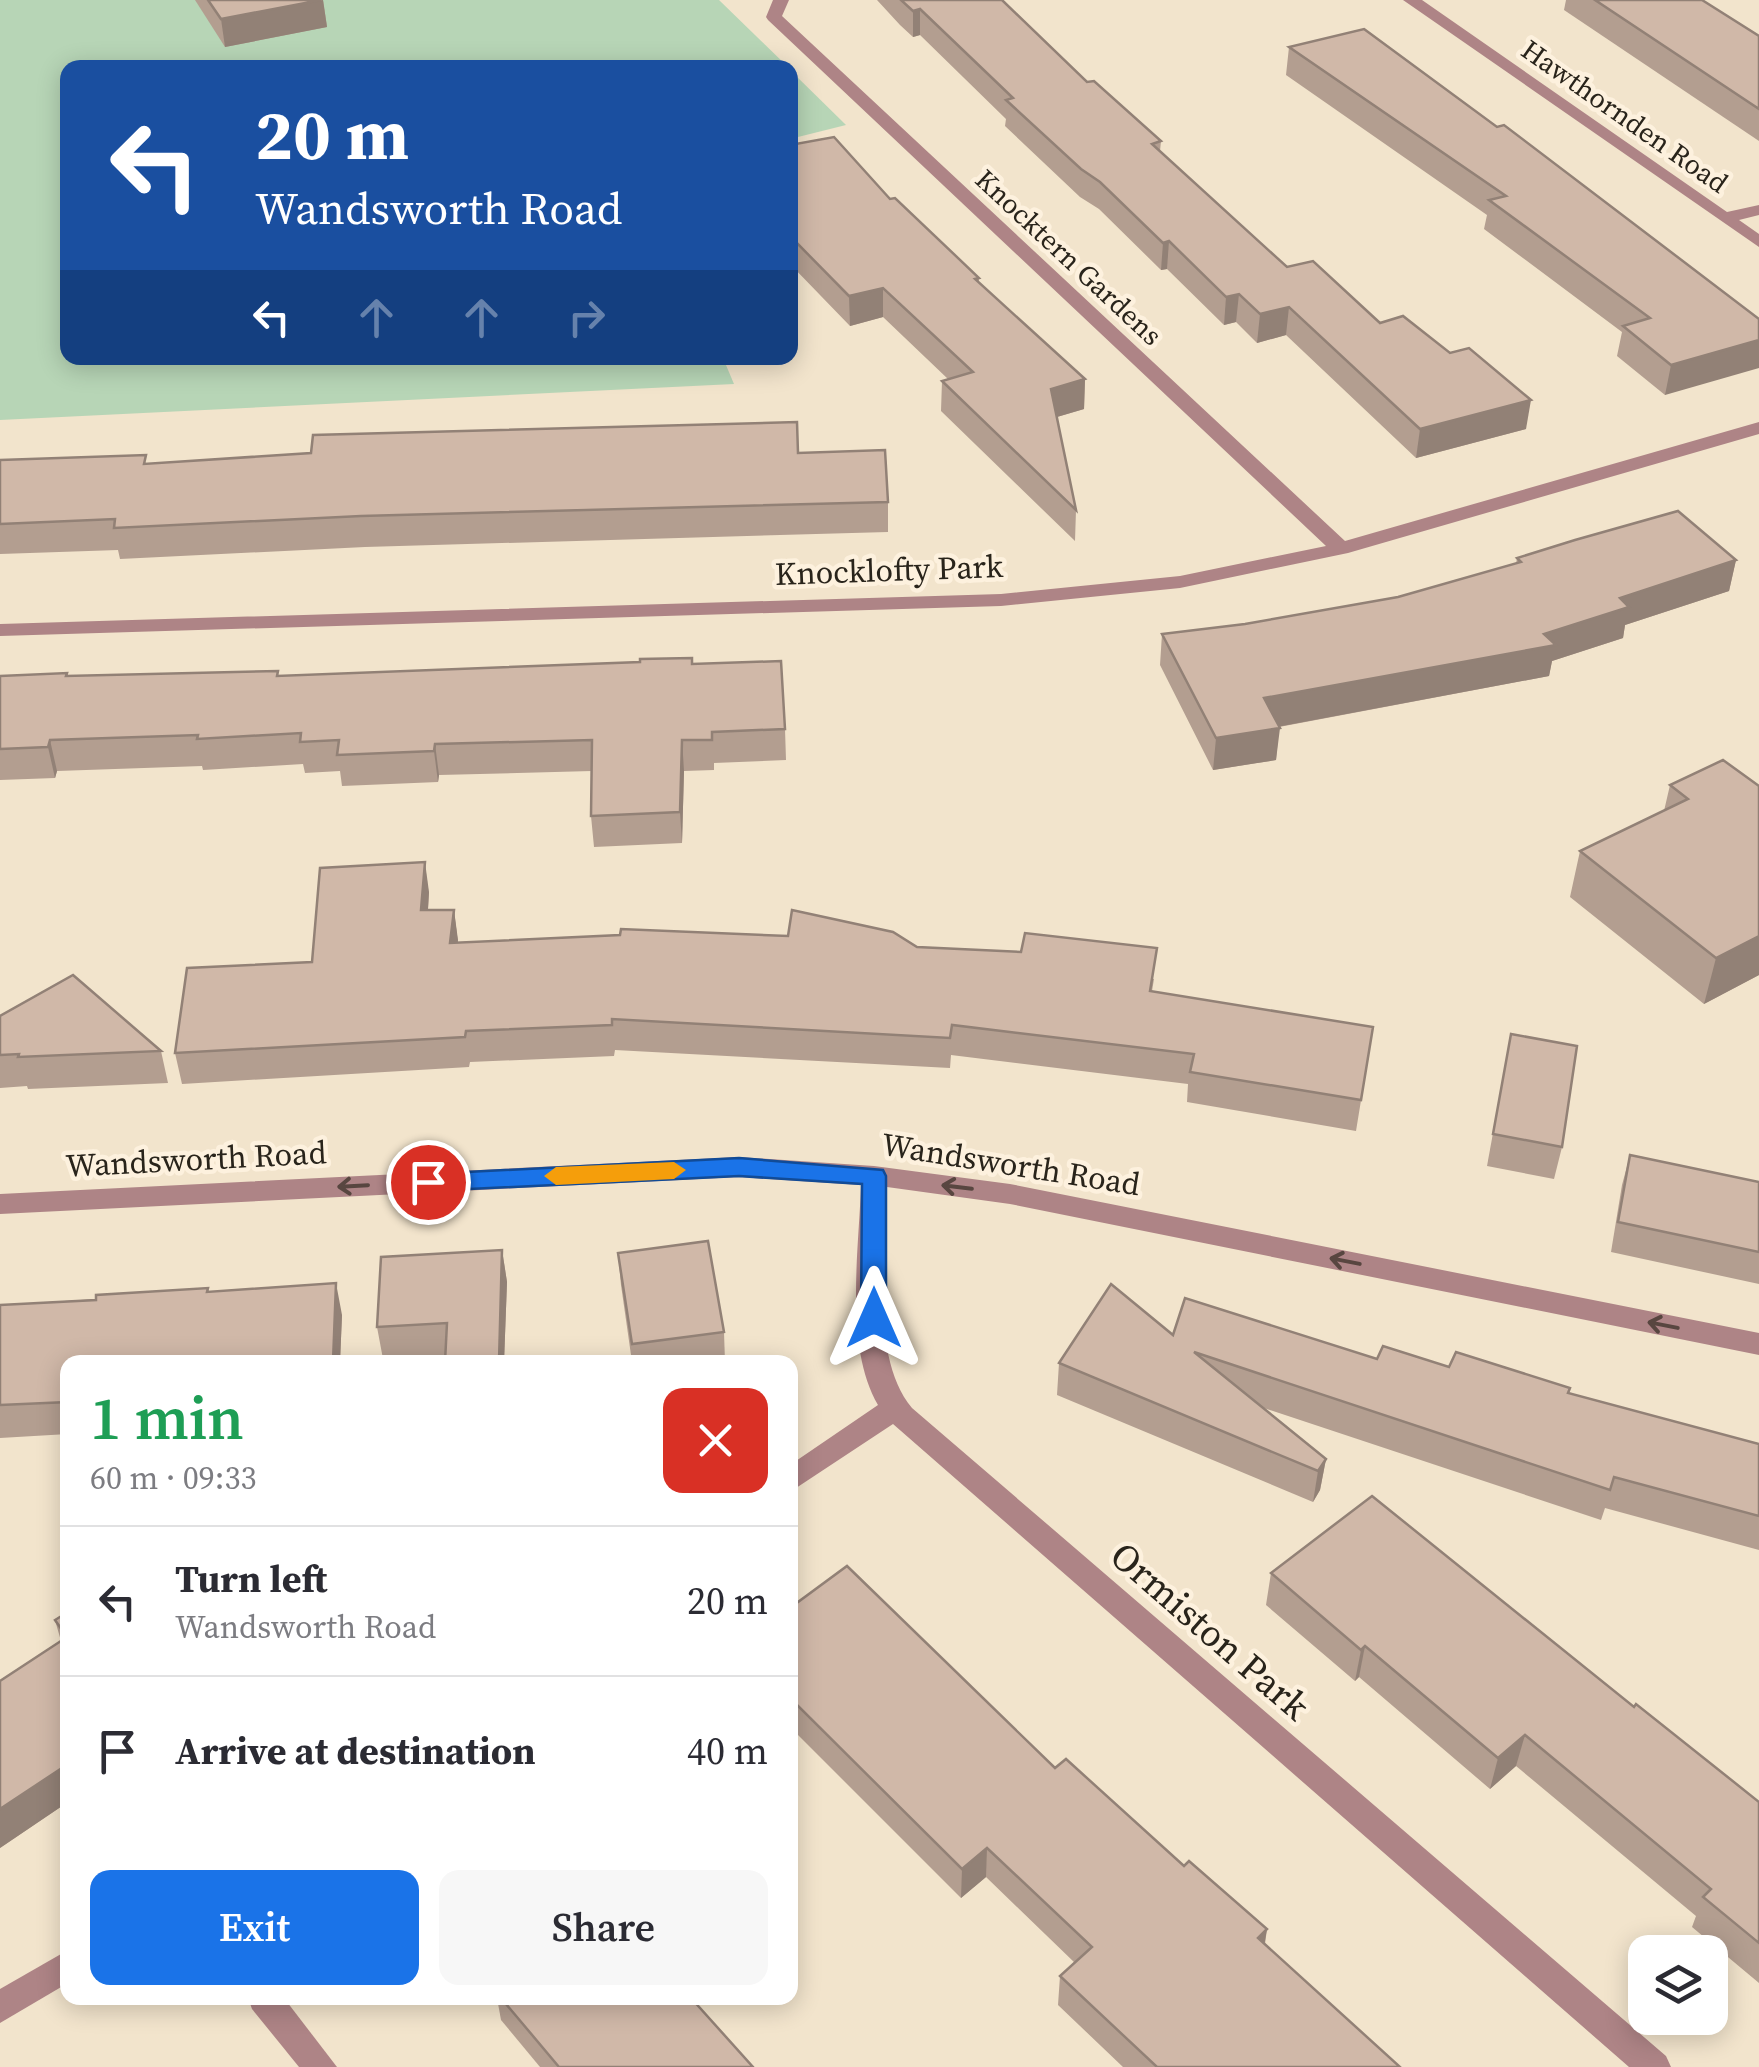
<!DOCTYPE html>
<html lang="en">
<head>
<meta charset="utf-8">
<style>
  :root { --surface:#fff; --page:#f7f7f7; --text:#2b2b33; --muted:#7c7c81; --line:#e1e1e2; --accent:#1a73e8 }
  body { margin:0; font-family:"Source Serif 4",serif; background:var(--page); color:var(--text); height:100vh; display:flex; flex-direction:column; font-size:38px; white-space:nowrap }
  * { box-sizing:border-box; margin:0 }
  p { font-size:32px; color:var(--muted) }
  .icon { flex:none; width:55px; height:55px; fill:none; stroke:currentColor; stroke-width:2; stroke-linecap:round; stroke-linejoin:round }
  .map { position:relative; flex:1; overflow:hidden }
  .panel { position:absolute; left:60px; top:1355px; width:738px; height:650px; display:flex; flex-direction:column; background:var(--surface); border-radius:20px; box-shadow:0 5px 25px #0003 }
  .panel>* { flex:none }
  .hud { position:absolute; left:60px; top:60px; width:738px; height:305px; border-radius:20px; box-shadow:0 5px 25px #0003; background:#1a4fa0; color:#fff; overflow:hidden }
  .tools { position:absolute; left:1628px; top:1935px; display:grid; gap:20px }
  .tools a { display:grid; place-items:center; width:100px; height:100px; border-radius:20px; background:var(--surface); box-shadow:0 5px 25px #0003; font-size:50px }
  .pin { position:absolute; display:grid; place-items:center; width:85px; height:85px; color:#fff; margin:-42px; border:5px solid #fff; border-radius:50%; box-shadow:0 2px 10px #0007 }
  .me { position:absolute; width:110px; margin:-55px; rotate:0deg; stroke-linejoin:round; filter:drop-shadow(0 0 8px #0008) }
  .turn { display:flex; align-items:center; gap:35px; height:210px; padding:0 30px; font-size:45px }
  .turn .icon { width:130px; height:130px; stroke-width:2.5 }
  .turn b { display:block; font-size:70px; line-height:85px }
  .lanes { display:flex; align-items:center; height:95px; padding:0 30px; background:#0003; justify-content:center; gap:50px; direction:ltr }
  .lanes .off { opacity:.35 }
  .round { display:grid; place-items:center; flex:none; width:105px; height:105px; border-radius:20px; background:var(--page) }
  .summary { display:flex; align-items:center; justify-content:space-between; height:170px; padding:0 30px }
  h1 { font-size:60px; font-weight:600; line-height:75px; color:#1e9e55 }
  .button { display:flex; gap:20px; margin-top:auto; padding:20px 30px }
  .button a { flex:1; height:115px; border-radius:20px; background:var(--accent); color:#fff; font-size:40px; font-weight:600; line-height:115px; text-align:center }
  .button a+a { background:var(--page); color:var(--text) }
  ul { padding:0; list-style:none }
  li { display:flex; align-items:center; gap:30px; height:150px; padding:0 30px; border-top:2px solid var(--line) }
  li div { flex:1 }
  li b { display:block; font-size:38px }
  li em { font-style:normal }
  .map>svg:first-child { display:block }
  .green { fill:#b7d5b6 }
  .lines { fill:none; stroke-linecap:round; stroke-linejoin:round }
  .minor { fill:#ae8486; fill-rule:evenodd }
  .wall { fill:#b39e90 }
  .shaded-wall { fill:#928176 }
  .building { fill:#d0b8a8; stroke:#928176; stroke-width:2.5 }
  .oneway { stroke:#584640 }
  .route { fill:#1a73e8; stroke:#114b97; stroke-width:2.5 }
  .slow { fill:#f59e0b }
  .labels { text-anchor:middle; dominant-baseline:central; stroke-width:9; stroke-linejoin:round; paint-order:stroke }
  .far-street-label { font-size:28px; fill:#29241b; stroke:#fdf1de }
  .street-label { font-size:32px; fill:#29241b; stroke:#fdf1de }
  .near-street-label { font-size:38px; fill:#29241b; stroke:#fdf1de }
</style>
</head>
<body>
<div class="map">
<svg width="1759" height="2067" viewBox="0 0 1759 2067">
  <rect width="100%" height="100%" fill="#f2e4cc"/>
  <g class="green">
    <path d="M0,0H719L788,67L68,68V358H723L734,384L0,420Z"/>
    <path d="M790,70L846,125L790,139Z"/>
  </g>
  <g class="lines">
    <g class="minor">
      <path d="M773,0H789L782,16L1345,541L1759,422V434L1348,553L1180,588L1001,606L0,636V624L1001,594L1180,576L1326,546L768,20L766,17Z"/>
      <path d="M1403,0H1422L1727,212L1759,205V215L1739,220L1759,234V247Z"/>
      <path d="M739,1157L874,1166L1010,1184L1759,1333V1355L1010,1204L887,1187C886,1252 869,1357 912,1408L1666,2056L1671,2067H1629L893,1424L790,1492V1465L878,1405C844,1347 859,1251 861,1185L739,1177L0,1214V1194Z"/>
      <path d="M68,1950V1983L0,2023V1989Z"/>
      <path d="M248,1998H284L337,2067H299L252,2009Z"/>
    </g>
  </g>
  <g class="wall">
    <path d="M195,0H323L327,27L225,47Z"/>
    <path d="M877,0H1002L1087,82L1161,141L1160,151L1287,267L1380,323L1526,429L1416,458L1286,335L1257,343L1236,322L1224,325L1167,269L1161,270L1099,209L1080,197L1005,126L1006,119L920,35L913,37L900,25Z"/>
    <path d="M1566,0H1702L1759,36V141L1564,10Z"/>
    <path d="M1289,47L1759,319L1665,395L1617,356L1622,332L1484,229L1487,215L1286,75Z"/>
    <path d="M790,145L890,199L979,278V283L1085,379L1084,409L1057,417L1076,510L1075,541L941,411L942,381L948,379L883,317L850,326L790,264Z"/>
    <path d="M798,453L888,502V532L365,547L120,559L118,550L0,554V460L147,464Z"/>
    <path d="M1517,558L1736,560L1729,591L1625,625L1623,638L1552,661L1549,676L1279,727L1276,760L1213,770L1160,665L1162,634L1245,624L1398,597L1516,564Z"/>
    <path d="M692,664L785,729L786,760L714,763V770L684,771L682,843L594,847L591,816L592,771L439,775L438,782L342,786L340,771L305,773L303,764L203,770L202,766L57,771L55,778L0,780V676H279Z"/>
    <path d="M1670,785L1759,786V975L1704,1004L1570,897L1580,851L1664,811Z"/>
    <path d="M429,892L428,910H454L458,943L917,947L1154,979L1152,991L1373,1027L1356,1131L1187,1102L1188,1084L951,1055L950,1068L615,1050L614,1056L470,1062L469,1067L182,1084L175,1053L312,962Z"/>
    <path d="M0,1016L161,1051L168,1083L28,1089L27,1086L0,1088Z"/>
    <path d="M1511,1034L1562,1147L1554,1179L1487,1166Z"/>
    <path d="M1630,1155L1759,1182V1284L1611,1252L1622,1185Z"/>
    <path d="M502,1250L507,1282L504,1362H445V1355L383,1359L377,1327Z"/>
    <path d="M618,1253L724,1332L725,1362H632L621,1285Z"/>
    <path d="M209,1292L342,1315L340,1362H68V1434L0,1438V1305Z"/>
    <path d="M1173,1335L1449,1367L1568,1393L1759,1444V1550L1605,1508L1601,1520L1261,1407L1326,1459L1320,1490L1313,1502L1057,1395L1059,1363Z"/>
    <path d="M1271,1573L1634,1707L1759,1802V1983L1692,1927L1696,1916L1516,1766L1490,1789L1359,1677L1355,1681L1266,1605Z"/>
    <path d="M790,1608L1055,1768L1267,1929L1265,1944L1400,2067H1123L1058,2005L1060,1976L1075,1963L986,1877L961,1898L790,1727Z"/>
    <path d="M68,1612V1802L0,1848L61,1641L55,1620Z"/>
    <path d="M497,1998H691L753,2067H540L501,2020Z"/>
  </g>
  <g class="shaded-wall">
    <path d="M323,0L327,27L225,47L221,19Z"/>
    <path d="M920,9V35L913,37V11Z"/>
    <path d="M1169,241L1167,269L1161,270L1163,243Z"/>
    <path d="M883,288V317L850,326L849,296Z"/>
    <path d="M1239,294L1236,322L1224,325L1226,297Z"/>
    <path d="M1289,307L1286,335L1257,343L1260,314Z"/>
    <path d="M1759,340V368L1665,395L1671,365Z"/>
    <path d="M1085,379L1084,409L1050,419L1051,389Z"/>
    <path d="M1531,400L1526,429L1416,458L1420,429Z"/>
    <path d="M1736,560L1729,591L1625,625L1623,638L1552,661L1549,676L1260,730L1264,698L1544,634L1620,598Z"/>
    <path d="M1280,728L1276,760L1213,770L1216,738Z"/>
    <path d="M50,740L57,771L55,778L48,747Z"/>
    <path d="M682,740L684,771L682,843L680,812Z"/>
    <path d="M435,744L439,775L438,782L434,751Z"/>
    <path d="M425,862L429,892L426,941L421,910Z"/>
    <path d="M454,910L458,940L454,974L450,943Z"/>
    <path d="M1759,936V975L1704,1004L1716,958Z"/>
    <path d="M502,1250L507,1282L504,1362H499Z"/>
    <path d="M336,1283L342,1315L340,1362H333Z"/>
    <path d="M1326,1459L1320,1490L1313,1502L1318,1471Z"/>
    <path d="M1365,1646L1359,1677L1355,1681L1361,1650Z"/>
    <path d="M1525,1735L1516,1766L1490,1789L1498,1758Z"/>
    <path d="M68,1764V1802L0,1848V1809Z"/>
    <path d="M987,1848L986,1877L961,1898L962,1869Z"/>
    <path d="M1267,1929L1262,1958L1258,1938Z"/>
  </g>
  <g class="building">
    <path d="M208,0H321L221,19Z"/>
    <path d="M901,0H1002L1087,82L1094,81L1161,141L1152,144L1287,267L1313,261L1380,323L1403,316L1450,353L1469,348L1531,400L1420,429L1289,307L1260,314L1239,294L1226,297L1169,241L1163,243L1100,182L1081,169L1006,100L1013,98L920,9L913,11Z"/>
    <path d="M1595,0H1702L1759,36V109Z"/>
    <path d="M1364,29L1497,127L1504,125L1759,319V340L1671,365L1623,326L1650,318L1489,200L1506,196L1289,47Z"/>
    <path d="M834,137L890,199L895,198L979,278L975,279L1085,379L1051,389L1076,510L942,381L973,372L883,288L849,296L790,236V145Z"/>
    <path d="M797,422L798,453L885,450L888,502L361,516L114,528L115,519L0,524V460L146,455L144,464L311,453L313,435Z"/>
    <path d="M1678,511L1736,560L1620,598L1629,607L1544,634L1556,645L1264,698L1280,728L1216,738L1162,634L1245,624L1398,597L1521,562L1517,558L1575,540Z"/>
    <path d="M692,658V664L781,661L785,729L712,732V740H682L680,812L591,816L592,740L435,744L434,751L337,755L339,740L300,742L301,733L197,739L198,735L50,740L48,747L0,749V676L67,673L66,676L278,671L277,676L640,662V659Z"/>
    <path d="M1723,760L1759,786V936L1716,958L1580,851L1688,799L1670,785Z"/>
    <path d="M425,862L421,910H454L450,943L620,935L621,929L788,936L792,910L893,932L917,947L1021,952L1025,933L1157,948L1150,991L1373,1027L1361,1100L1190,1072L1194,1054L952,1025L950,1038L612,1019V1025L466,1031L465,1037L175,1053L187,968L312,962L320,868Z"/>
    <path d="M73,975L161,1051L18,1057L19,1054L0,1055V1016Z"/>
    <path d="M1511,1034L1577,1046L1562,1147L1493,1134Z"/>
    <path d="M1630,1155L1759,1182V1252L1618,1222Z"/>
    <path d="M708,1241L724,1332L632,1344L618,1253Z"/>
    <path d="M502,1250L499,1362H445L447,1323L377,1327L381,1257Z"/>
    <path d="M336,1283L333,1362H68V1402L0,1405V1305L96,1300V1295L208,1288L207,1292Z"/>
    <path d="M1111,1284L1173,1335L1185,1298L1377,1359L1383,1346L1449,1367L1456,1352L1570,1388L1568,1393L1759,1444V1516L1614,1477L1610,1490L1194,1352L1326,1459L1318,1471L1059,1363Z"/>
    <path d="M1372,1496L1634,1707L1636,1704L1759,1802V1943L1703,1897L1711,1889L1525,1735L1498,1758L1365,1646L1361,1650L1271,1573Z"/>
    <path d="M847,1566L1055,1768L1066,1759L1184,1866L1189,1861L1267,1929L1258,1938L1400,2067H1157L1060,1976L1092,1947L987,1848L962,1869L790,1698V1608Z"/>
    <path d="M68,1612V1764L0,1809V1681L67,1637L55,1620Z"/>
    <path d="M501,1998H691L753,2067H559Z"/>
  </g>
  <defs><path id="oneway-shaft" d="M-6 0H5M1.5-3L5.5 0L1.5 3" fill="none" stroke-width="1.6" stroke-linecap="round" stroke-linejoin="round" transform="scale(2.5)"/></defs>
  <g class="oneway">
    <use href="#oneway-shaft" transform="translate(353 1186) rotate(177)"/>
    <use href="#oneway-shaft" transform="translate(957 1187) rotate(-173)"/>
    <use href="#oneway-shaft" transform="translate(1345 1261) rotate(-169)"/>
    <use href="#oneway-shaft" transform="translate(1663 1325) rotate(-169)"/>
  </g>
  <path class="route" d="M739,1158L883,1170L886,1176V1318L882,1325H865L861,1318L862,1184L739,1176L428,1191L416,1182L428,1174Z"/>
  <path class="slow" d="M674,1162L686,1170L674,1179L556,1185L544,1176L556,1167Z"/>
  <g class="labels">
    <g class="far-street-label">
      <text transform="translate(1625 116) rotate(35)">Hawthornden Road</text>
      <text transform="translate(1069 257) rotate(43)">Knocktern Gardens</text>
    </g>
    <g class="street-label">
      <text transform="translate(889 570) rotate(-2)">Knocklofty Park</text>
      <text transform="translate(196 1159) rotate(-3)">Wandsworth Road</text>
      <text transform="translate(1011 1164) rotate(9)">Wandsworth Road</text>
    </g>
    <g class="near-street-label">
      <text transform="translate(1210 1631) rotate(41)">Ormiston Park</text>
    </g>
  </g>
</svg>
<div class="tools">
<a><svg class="icon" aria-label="layers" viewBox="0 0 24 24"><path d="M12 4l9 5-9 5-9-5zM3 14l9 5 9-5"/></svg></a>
</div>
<div class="pin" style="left:428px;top:1182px;background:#d93025"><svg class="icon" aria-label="arrive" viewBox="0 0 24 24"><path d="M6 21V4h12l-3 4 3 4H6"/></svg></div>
<svg class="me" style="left:874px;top:1318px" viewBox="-20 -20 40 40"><path d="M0-17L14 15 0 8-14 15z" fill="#1a73e8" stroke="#fff" stroke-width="4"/></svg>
<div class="hud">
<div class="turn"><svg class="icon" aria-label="left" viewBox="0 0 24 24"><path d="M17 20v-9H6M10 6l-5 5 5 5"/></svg><div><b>20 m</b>Wandsworth Road</div></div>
<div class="lanes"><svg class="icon" aria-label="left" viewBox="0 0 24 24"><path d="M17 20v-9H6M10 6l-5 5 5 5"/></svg><svg class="icon off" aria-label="ahead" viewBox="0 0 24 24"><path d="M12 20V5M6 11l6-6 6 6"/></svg><svg class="icon off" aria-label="ahead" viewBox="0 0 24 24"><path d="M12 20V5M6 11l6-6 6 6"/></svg><svg class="icon off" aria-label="right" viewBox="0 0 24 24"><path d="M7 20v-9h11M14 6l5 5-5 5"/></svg></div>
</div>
<section class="panel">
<div class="summary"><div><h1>1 min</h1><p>60 m · 09:33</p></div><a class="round" style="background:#d93025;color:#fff"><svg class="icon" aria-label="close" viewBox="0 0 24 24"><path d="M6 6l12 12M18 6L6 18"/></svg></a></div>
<ul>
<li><svg class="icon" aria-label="left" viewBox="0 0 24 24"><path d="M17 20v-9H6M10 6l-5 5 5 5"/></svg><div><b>Turn left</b><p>Wandsworth Road</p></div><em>20 m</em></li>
<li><svg class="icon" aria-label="arrive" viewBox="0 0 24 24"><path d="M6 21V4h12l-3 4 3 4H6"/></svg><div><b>Arrive at destination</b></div><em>40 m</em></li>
</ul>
<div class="button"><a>Exit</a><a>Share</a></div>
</section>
</div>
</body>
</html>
